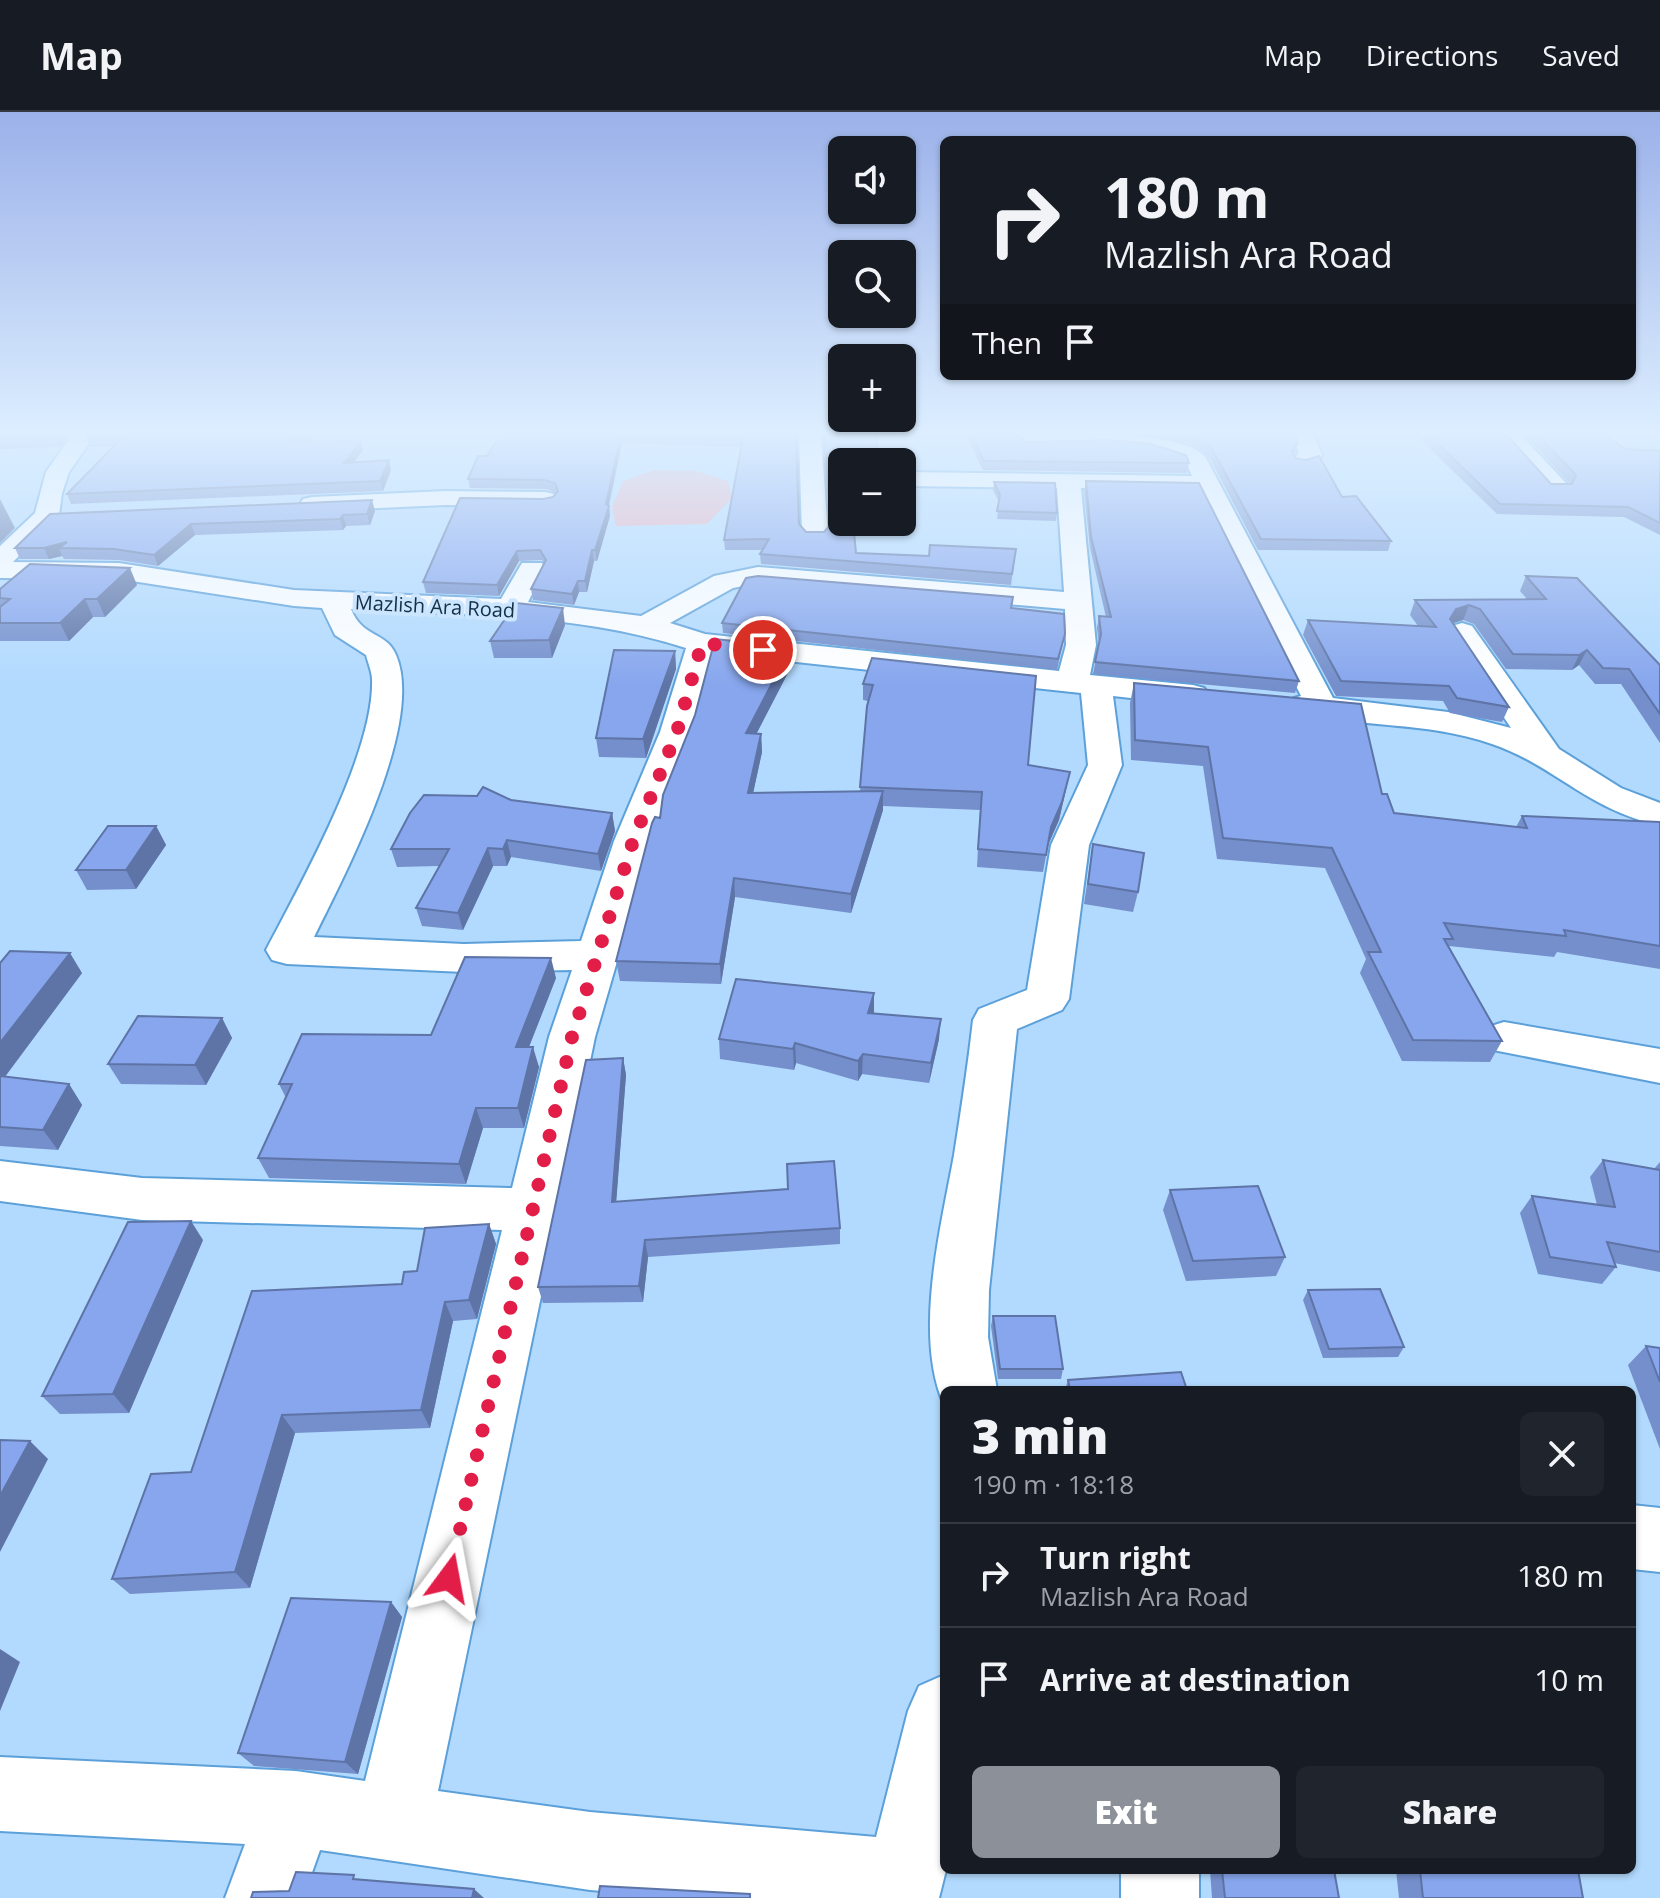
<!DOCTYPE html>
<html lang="en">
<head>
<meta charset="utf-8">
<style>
  :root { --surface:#171b24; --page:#20242c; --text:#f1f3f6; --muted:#9ea1a6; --line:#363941; --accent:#8c9099 }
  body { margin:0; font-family:"Open Sans",sans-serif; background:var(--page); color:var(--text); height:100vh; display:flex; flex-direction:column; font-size:30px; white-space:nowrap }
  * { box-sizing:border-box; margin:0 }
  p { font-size:26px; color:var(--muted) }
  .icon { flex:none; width:44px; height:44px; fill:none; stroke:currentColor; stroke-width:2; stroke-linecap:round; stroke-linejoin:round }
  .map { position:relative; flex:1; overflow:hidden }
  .drawer { position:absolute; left:940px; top:1274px; width:696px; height:488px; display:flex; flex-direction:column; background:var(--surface); border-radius:12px; box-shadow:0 2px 6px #0004 }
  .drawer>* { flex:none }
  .hud { position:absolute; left:940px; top:24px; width:696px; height:244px; border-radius:12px; box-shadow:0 2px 6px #0004; background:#171b24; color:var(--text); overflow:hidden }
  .fabs { position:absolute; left:828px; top:24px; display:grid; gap:16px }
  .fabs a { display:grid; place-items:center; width:88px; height:88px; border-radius:12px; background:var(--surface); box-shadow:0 2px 6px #0004; font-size:40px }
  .pin { position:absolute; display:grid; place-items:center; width:68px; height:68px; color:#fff; margin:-34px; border:4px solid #fff; border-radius:50%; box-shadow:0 2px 8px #0007 }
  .me { position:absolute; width:88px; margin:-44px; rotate:13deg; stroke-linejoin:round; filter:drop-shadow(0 0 6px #0008) }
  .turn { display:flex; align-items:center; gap:28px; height:168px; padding:0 32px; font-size:36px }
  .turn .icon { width:104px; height:104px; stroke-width:2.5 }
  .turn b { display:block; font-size:56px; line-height:68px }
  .then { display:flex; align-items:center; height:76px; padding:0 32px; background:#0003; gap:16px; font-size:30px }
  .round { display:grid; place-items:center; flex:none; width:84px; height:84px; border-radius:12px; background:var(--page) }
  .summary { display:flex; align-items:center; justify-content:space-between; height:136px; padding:0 32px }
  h1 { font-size:48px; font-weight:800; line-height:60px }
  .action { display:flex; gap:16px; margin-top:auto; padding:16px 32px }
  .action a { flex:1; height:92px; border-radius:12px; background:var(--accent); color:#fff; font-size:32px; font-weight:800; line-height:92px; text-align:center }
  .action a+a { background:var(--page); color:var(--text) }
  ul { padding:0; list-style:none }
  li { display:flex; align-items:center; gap:24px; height:104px; padding:0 32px; border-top:2px solid var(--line) }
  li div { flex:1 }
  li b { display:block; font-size:30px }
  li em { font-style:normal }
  header { display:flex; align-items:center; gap:48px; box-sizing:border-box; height:112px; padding:0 40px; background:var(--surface); border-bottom:2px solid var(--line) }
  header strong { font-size:38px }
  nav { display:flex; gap:44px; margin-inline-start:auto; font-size:28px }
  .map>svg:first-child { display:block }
  .green { fill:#ecaeba }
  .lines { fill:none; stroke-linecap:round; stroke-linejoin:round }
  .minor-casing { stroke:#5ca0d9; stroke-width:4 }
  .minor { fill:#fff; fill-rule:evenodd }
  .wall { fill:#748fcc }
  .shaded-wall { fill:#5e74a6 }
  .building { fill:#87a6ed; stroke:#5e74a6; stroke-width:2 }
  .route { stroke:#e11d48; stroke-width:14; stroke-dasharray:0 25.2 }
  .labels { text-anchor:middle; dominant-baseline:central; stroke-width:8; stroke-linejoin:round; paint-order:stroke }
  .far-street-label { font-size:20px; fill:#133047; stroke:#cbe5fe }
</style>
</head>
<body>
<header>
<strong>Map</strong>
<nav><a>Map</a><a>Directions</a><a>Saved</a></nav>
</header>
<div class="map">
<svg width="1660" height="1786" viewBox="0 0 1660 1786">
  <rect width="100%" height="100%" fill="#b2dafe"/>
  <path class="green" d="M654,358L696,359L728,369L732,386L707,412L616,414L612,395L623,369Z"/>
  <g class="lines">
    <defs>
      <g id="minor">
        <path d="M72,323H95L69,360L62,381L59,403L13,450L119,451L294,478L501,487L522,451H542L545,457L528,490L641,504L714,464L758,455L1064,480L1057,376L902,374V360L1192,364L1186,350C1144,327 1073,336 1026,336L1015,329L1023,323C1060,323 1184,316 1206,346L1333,586L1448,600L1511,616L1447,520L1452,514L1462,511L1472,514L1559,637L1621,676L1660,691V713C1589,699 1556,654 1492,632C1427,609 1358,616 1294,600L1289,593L1294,586L1301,584L1199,378L1081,376L1096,533L1090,563L1193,573L1204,576L1209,583L1204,590L1193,593L1113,584L1122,653L1089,733L1069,887L1062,898L1017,917L989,1178L988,1225L997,1278H944V1293C913,1223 941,1115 954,1043C961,998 968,953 973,908L979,897L1027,878L1051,733L1088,653L1081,581L714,541L694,620L652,729L595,925L438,1679L590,1700L876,1725L908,1599L919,1574L944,1563L946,1758L939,1786H686L590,1778L320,1738L303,1786H225L245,1732L0,1719V1645L296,1659L365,1669L502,1118L142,1108L0,1089V1049L142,1066L512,1076L549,925L572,858L464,860L287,852L272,848L266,838C300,773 375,640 372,567C372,560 368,551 366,543L335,523L322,496L294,494L119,467L0,466V434L35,401L46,360ZM758,471L1065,497L1066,533L1059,559L705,522L670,511L733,476ZM351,497C463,503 578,501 686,536L660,620L614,729L581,829L464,832L314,825C345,762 425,611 396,543C386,519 362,526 351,497Z"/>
        <path d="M799,323H821L828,422L824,427H806L802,422Z"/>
        <path d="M1292,323H1314L1322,343C1315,353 1307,357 1295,354L1292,349L1299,341Z"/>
        <path d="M1498,323H1521L1565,370L1569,375L1565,380H1549Z"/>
        <path d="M446,379L545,380L554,382L557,387L554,392L545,394L446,393L312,399L303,397L300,392L303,387L312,385Z"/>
        <path d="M1504,910L1660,937V971L1488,937L1481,926L1488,915Z"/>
        <path d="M1632,1393L1660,1396V1460L1632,1457Z"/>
        <rect x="1121" y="1758" width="78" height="28"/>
      </g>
    </defs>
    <use href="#minor" class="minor-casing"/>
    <use href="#minor" class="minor"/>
  </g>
  <g class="wall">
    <path d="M0,323H69L60,335L0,337Z"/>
    <path d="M88,323L306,330L363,338L354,350L391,358L383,379L71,392L67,382L114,334L90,335L87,326Z"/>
    <path d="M501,323H796L799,412L806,420H824L830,413L823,323H876L842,350L856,441L929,444L1016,437L1011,473L761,452L760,442L763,438H725L724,428L742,335L622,331L609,394L610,404L597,449H594L587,480H579L574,493L533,488L531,477L544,452L542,448L519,449L499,484L426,481L423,470L543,387L553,385L557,381L546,377L470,376L468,367L487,344Z"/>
    <path d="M966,323H1019L1027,330L1189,351L1187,361L983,358Z"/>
    <path d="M1145,323H1296V340L1293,343L1295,346L1342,385L1391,429L1388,439L1258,438L1209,345L1195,334L1174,327Z"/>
    <path d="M1416,323H1507L1551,372H1570L1525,323H1605L1625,337L1660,339V423L1624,405L1497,402Z"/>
    <path d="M1086,369L1299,569L1295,581L1093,562L1099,532L1097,516L1099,504L1106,505L1090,436L1084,379Z"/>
    <path d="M994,370L1057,401L1056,409L997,407L999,390L993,378Z"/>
    <path d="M375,399L370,413L346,414L343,418L195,423L158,454L119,448L64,447L62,444L49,447H20L15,436L50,402Z"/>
    <path d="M1526,464L1660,553V631L1621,572H1595L1579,553L1572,558L1506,557L1474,512L1463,508L1453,511L1509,595L1502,610L1450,601L1443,589L1336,584L1303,523L1308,508L1418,514L1410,503L1415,488L1527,487L1520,479Z"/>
    <path d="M137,473L105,505H93L69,529H0V477Z"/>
    <path d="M1012,496L1065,522L1057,558L723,521L722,511Z"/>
    <path d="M565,513L552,546H494L490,529Z"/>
    <path d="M675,539L676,557L646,646L599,645L596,626Z"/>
    <path d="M872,546L1028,653L1070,660L1059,708L1048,733L1043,760L977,755L980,698L883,694V698L851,801L735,785L721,872L620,869L616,849L792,553L756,622H761L762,640L753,681L860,680L868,589L863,588V572Z"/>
    <path d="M1134,571L1382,682L1394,701L1516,715L1522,704L1660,710V857L1557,840L1554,845L1449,834L1502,929L1490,950L1402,949L1360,861L1366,847L1325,756L1217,747L1203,654L1131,648L1130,591Z"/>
    <path d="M511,688L612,701L615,719L601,759L511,745L507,754H493L463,818L422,814L416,796L439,754L397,755L391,737Z"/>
    <path d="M156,714L166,733L136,777L87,778L76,758Z"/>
    <path d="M1093,732L1138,780L1133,800L1084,792Z"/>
    <path d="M0,851L82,861L5,965L69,972L82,993L58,1038L0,1034Z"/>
    <path d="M556,866L529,935L539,955L524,1016H483L466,1072L269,1066L258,1046L286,986L279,972L431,923Z"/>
    <path d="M874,881V901L939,927L929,971L862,962L858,969L796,951L794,958L720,947L719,927Z"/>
    <path d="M222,906L232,926L206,973L121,972L108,952Z"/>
    <path d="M623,946L626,963L616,1089L840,1116V1132L648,1145L643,1190L543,1191L538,1175Z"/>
    <path d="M1603,1048L1654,1057L1660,1050V1160L1614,1151L1616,1155L1602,1172L1538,1162L1520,1101L1532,1084L1597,1093L1590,1065Z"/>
    <path d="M1170,1078L1285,1145L1276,1164L1186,1169L1163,1098Z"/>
    <path d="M489,1112L496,1132L477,1207L453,1209L430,1316L295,1321L250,1476L130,1482L112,1467L191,1360L417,1159Z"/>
    <path d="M203,1128L129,1301L60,1302L42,1284Z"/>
    <path d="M1308,1178L1404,1235L1398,1245L1323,1246L1303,1188Z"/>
    <path d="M993,1204L1063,1257L1061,1267H998L991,1214Z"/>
    <path d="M1646,1234L1660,1236V1337L1628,1253Z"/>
    <path d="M1068,1268L1187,1278H1065Z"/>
    <path d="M391,1490L402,1505L358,1662L254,1654L238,1641Z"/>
    <path d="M1210,1758H1334L1339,1786H1212Z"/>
    <path d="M1396,1758H1578L1583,1786H1399Z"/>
  </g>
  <g class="shaded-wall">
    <path d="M58,323H69L60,335L56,326Z"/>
    <path d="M300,323H314L294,339L291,330Z"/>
    <path d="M621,323L622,331L607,400L609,394L610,404L597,449L595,438Z"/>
    <path d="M361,329L363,338L346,360L344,351Z"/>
    <path d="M389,348L391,358L383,379L380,369Z"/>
    <path d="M0,387L15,416L0,431Z"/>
    <path d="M372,388L375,399L370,413L367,402Z"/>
    <path d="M343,403L346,414L343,418L340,407Z"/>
    <path d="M191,412L195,423L158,454L154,443Z"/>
    <path d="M67,430L59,436L62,444L49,447L44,436Z"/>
    <path d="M592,438L594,449L587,480L585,469Z"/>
    <path d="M517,439L519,449L499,484L497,473Z"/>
    <path d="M130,456L137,473L105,505L97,487Z"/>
    <path d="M578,469L579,480L574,493L572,482Z"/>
    <path d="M85,487L93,505L69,529L60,511Z"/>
    <path d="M1469,493L1463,508L1450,512V507L1456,497Z"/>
    <path d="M563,496L565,513L552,546L549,528Z"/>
    <path d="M791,535L792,553L747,640L746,621Z"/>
    <path d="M1587,538L1579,553L1572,558L1579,543Z"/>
    <path d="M675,539L676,557L646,646L643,627Z"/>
    <path d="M761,622L762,640L749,700L748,681Z"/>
    <path d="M1070,660L1059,708L1048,733L1051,715Z"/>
    <path d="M883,679V698L851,801V782Z"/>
    <path d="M612,701L615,719L601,759L598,742Z"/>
    <path d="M156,714L166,733L136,777L126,758Z"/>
    <path d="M507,728L511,745L507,754L503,737Z"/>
    <path d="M488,736L493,754L463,818L458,801Z"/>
    <path d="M734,766L735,785L721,872L720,852Z"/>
    <path d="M70,841L82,861L0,971V931Z"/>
    <path d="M551,846L556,866L521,955L516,935Z"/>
    <path d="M874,881V901H868Z"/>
    <path d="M222,906L232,926L206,973L195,953Z"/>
    <path d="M941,907L939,927L929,971L931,951Z"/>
    <path d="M795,931L796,951L794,958L793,937Z"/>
    <path d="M533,935L539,955L524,1016L518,996Z"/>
    <path d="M863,942L862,962L858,969V949Z"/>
    <path d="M623,946L626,963L615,1106L612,1090Z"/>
    <path d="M69,972L82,993L58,1038L43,1018Z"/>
    <path d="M476,996L483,1016L466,1072L459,1052Z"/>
    <path d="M191,1109L203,1128L129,1301L113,1282Z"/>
    <path d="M489,1112L496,1132L477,1207L469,1188Z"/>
    <path d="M645,1128L648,1145L643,1190L639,1174Z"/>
    <path d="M445,1190L453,1209L430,1316L421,1298Z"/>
    <path d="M282,1303L295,1321L250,1476L235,1460Z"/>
    <path d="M30,1329L48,1347L0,1440V1384Z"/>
    <path d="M391,1490L402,1505L358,1662L345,1650Z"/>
    <path d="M0,1537L20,1550L0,1599Z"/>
    <path d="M474,1777L484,1786H472Z"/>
  </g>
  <g class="building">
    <path d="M0,323H58L56,326L0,328Z"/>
    <path d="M88,323H300L291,330L361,329L344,351L389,348L380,369L67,382L123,325L87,326Z"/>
    <path d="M501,323H621L606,392L609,394L595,438H592L585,469H578L572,482L531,477L546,448L540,438L517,439L497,473L423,470L460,386L543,387L553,385L558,379L555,371L544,368L468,367L478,344H487Z"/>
    <path d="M653,323H796L799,412L806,420H824L831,412L824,323H876L878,350H842V410H853L856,441L929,444L930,433L1016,437L1012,462L760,442L769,427L724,428L743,326Z"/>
    <path d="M971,323H1018L1027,330L1109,328L1151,332L1186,343L1189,351L984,349Z"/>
    <path d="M1193,323H1296L1298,331L1292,339L1295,346L1306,348L1319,344L1342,385L1356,384L1391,429L1261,427L1211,335L1197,325Z"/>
    <path d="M1429,323H1507L1551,372H1572L1576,363L1538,323H1605L1625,337L1660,339V411L1628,395L1500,392Z"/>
    <path d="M1086,369L1199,371L1299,569L1095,550L1101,522L1099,504L1111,505L1091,425Z"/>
    <path d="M994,370L1055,371L1057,401L997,399L1000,383Z"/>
    <path d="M372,388L367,402L343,403L340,407L191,412L154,443L114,437L59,436L67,430L44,436H15L50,402Z"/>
    <path d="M30,452L130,456L97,487H85L60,511H0V495L10,487L0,486V477Z"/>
    <path d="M758,464L1013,485L1011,496L1064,502L1065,522L1058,547L722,511L746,466Z"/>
    <path d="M1526,464L1577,466L1660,553V602L1629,557L1603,556L1587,538L1579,543L1513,542L1480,497L1469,493L1456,497L1450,507L1509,595L1457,586L1449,574L1341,569L1308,508L1436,515L1415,488L1546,487Z"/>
    <path d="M516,491L563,496L549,528L490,529Z"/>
    <path d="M715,527L791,535L746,621L761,622L748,681L883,679L851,782L734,766L720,852L616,849L652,711L655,705L660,706L663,683L695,603Z"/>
    <path d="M614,538L675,539L643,627L596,626Z"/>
    <path d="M872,546L1036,564L1028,653L1070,660L1062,690L1051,715L1046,743L978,737L982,680L860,675L867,594L873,573L863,572Z"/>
    <path d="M1134,571L1361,592L1382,682H1387L1394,701L1527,716L1522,704L1660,710V834L1564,818L1566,824L1444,811L1453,827H1444L1502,929L1413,928L1368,840H1381L1332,736L1223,726L1208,635L1135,628Z"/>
    <path d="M483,675L511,688L612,701L598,742L507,728L503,737L488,736L458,801L416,796L449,737H391L410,701L424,683L477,684Z"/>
    <path d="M108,714H156L126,758H76Z"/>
    <path d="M1093,732L1144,741L1138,780L1088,772Z"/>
    <path d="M10,839L70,841L0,931V851Z"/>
    <path d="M465,845L551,846L516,935H533L518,996H476L459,1052L258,1046L292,972H279L302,922L431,923Z"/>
    <path d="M736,867L874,881L868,901L941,907L931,951L863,942L858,949L795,931L793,937L719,927Z"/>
    <path d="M138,904L222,906L195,953L108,952Z"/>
    <path d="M623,946L612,1090L788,1077L787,1052L834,1049L840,1116L645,1128L639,1174L538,1175L586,948Z"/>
    <path d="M0,964L69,972L43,1018L0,1015Z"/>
    <path d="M1603,1048L1660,1058V1140L1607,1130L1616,1155L1550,1145L1532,1084L1615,1095Z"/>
    <path d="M1258,1074L1285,1145L1193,1149L1170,1078Z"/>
    <path d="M191,1109L113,1282L42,1284L128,1110Z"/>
    <path d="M489,1112L469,1188L445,1190L421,1298L282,1303L235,1460L112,1467L151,1362L191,1360L252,1179L402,1172L404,1160L417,1159L425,1116Z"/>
    <path d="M1380,1177L1404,1235L1329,1237L1308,1178Z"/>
    <path d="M993,1204H1055L1063,1257H1000Z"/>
    <path d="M1646,1234L1660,1236V1270Z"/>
    <path d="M1181,1260L1187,1278H1070L1068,1268Z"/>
    <path d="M0,1328L30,1329L0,1384Z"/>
    <path d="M291,1486L391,1490L345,1650L238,1641Z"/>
    <path d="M1222,1758H1334L1339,1786H1225Z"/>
    <path d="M1420,1758H1578L1583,1786H1423Z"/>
    <path d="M296,1760L354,1763L353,1767L474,1777L472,1786H251L253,1780L289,1779Z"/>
    <path d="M600,1774L750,1782V1786H598Z"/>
  </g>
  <linearGradient id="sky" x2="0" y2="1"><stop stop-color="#9bb1e9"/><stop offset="0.56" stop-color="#dceeff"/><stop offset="1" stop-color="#dceeff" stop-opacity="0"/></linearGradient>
  <rect width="1660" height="573" fill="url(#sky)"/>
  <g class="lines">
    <path class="route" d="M449,1466L572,925L633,729L677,620L702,531L763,538"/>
  </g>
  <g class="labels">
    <g class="far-street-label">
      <text transform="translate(435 494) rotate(3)">Mazlish Ara Road</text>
    </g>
  </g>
</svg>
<div class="fabs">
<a><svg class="icon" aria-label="sound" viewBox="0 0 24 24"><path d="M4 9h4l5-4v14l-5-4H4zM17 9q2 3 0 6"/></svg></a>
<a><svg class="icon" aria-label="search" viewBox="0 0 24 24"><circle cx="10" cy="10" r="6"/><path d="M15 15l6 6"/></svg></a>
<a>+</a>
<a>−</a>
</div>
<div class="pin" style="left:763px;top:538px;background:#d93025"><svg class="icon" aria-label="arrive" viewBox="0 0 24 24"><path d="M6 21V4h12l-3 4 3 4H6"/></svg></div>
<svg class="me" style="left:449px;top:1466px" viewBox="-20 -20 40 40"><path d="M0-17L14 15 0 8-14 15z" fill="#e11d48" stroke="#fff" stroke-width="4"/></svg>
<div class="hud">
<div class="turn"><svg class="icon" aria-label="right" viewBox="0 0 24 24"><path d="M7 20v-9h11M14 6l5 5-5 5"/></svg><div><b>180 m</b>Mazlish Ara Road</div></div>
<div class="then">Then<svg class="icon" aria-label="arrive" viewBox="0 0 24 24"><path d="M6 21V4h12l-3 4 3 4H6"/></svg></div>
</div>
<section class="drawer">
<div class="summary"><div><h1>3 min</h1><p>190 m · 18:18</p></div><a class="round"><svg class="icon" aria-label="close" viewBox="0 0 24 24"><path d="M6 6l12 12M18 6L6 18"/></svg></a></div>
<ul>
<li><svg class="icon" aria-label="right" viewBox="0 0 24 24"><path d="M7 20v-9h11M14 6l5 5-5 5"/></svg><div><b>Turn right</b><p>Mazlish Ara Road</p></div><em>180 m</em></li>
<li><svg class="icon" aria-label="arrive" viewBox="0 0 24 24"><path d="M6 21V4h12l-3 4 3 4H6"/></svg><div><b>Arrive at destination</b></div><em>10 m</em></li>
</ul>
<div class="action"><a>Exit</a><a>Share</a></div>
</section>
</div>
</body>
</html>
